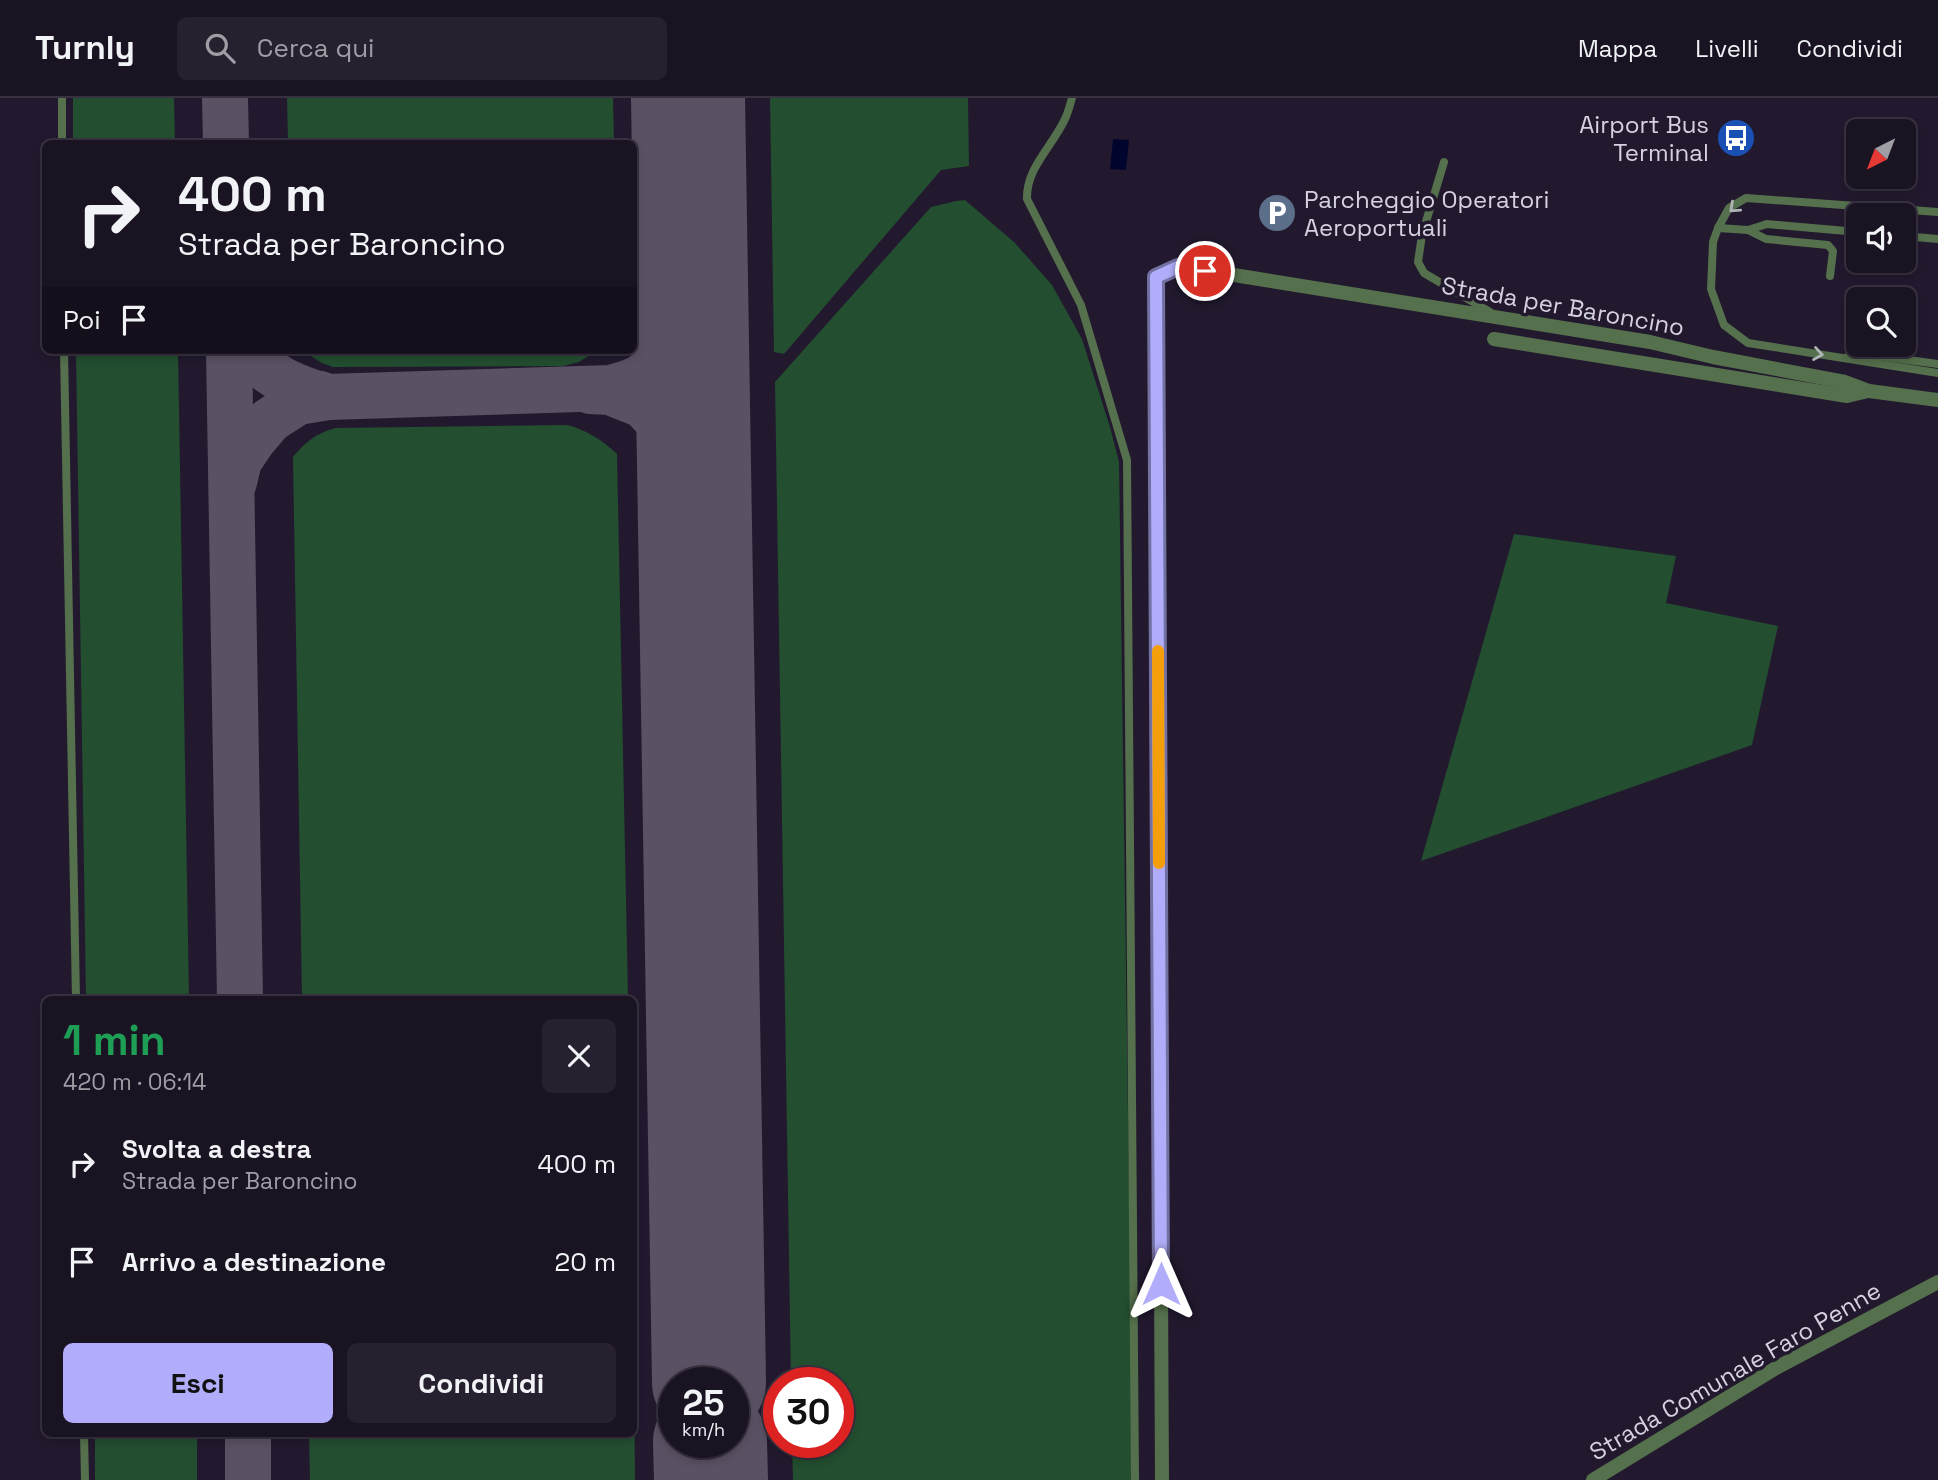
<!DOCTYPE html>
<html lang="it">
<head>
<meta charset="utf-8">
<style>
  :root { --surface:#1a1322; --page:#27202f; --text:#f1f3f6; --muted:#9f9ea5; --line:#383240; --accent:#b1adfa }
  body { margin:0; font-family:"Space Grotesk",sans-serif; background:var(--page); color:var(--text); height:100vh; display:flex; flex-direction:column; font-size:26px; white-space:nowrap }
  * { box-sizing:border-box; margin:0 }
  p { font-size:23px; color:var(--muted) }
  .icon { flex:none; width:38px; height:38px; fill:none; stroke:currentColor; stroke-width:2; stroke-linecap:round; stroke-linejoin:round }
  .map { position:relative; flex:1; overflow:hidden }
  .sheet { position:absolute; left:42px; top:898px; width:595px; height:441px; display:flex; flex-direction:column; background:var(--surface); border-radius:10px; box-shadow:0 4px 10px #0003,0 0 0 2px var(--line) }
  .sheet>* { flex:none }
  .guide { position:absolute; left:42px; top:42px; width:595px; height:214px; border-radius:10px; box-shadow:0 4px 10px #0003,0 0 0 2px var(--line); background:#1a1322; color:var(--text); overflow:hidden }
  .needle { width:46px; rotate:222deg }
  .tools { position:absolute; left:1846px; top:21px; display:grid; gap:14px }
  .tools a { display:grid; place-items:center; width:70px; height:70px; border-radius:10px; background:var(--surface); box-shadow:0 4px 10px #0003,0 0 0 2px var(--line); font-size:35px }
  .speed { position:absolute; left:658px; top:1269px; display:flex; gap:14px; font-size:35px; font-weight:700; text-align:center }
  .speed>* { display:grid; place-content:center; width:91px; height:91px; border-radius:50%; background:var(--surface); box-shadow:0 4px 10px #0003,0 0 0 2px var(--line); line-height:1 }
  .speed small { font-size:18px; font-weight:400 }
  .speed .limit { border:10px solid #d22; background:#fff; color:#111 }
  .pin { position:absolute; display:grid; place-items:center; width:60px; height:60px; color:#fff; margin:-30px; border:4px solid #fff; border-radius:50%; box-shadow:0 2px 7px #0007 }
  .me { position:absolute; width:77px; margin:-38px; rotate:0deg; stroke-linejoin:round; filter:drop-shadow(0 0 5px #0008) }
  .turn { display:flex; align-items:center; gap:24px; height:147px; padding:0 21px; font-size:32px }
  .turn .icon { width:91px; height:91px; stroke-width:2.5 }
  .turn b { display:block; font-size:49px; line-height:60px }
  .then { display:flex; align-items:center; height:66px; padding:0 21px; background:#0003; gap:14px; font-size:26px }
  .round { display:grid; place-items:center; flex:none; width:74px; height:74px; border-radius:10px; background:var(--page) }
  .head { display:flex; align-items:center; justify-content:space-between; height:119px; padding:0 21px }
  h1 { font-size:42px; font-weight:600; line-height:52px; color:#1e9e55 }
  .action { display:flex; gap:14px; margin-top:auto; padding:14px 21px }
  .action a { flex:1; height:80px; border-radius:10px; background:var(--accent); color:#111; font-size:28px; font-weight:600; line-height:80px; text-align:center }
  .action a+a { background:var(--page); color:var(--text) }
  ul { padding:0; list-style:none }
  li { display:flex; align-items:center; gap:21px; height:98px; padding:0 21px }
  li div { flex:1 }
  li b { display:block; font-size:26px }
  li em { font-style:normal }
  header { display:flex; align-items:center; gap:42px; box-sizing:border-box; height:98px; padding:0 35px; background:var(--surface); border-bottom:2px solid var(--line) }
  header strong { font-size:33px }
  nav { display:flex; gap:38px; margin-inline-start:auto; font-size:24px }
  .search { width:490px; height:63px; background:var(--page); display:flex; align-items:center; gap:18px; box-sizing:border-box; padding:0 24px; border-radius:10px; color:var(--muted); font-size:26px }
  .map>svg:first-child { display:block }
  .green { fill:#234e30 }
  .water { fill:#00052d }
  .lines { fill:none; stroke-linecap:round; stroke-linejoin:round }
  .taxiway { stroke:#5a5264; stroke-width:46 }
  .runway { stroke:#5a5264; stroke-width:114 }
  .lane { stroke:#55704c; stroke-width:8 }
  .street { stroke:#55704c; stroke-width:14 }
  .oneway { stroke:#afb4b4 }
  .route-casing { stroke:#7370a2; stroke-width:18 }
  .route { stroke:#b1adfa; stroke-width:12 }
  .slow { stroke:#f59e0b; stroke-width:12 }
  .labels { text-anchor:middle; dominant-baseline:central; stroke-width:7; stroke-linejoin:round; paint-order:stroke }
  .poi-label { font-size:24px; fill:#d6d1e0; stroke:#22192e; text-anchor:end }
  .street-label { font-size:24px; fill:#d6d1e0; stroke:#22192e }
</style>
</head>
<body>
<header>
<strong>Turnly</strong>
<div class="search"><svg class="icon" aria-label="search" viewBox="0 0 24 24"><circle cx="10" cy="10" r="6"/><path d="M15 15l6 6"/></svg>Cerca qui</div>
<nav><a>Mappa</a><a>Livelli</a><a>Condividi</a></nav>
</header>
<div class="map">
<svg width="1938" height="1382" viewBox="0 0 1938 1382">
  <rect width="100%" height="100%" fill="#22192e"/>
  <g class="green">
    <path d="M73,0H174L175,45H73Z"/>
    <path d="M287,0H613L614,45H288Z"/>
    <path d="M770,0H968L969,68L941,72L784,256L774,254Z"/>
    <path d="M965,102L1015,145L1052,187L1082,241L1110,329L1119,364L1133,1382H793L792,1344H838V1284H791L775,284L931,109L956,103Z"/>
    <path d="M76,252H178L189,901H86Z"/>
    <path d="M301,252H598L579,264L563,268L333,269L322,265Z"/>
    <path d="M567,327C587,332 602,342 617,356L628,901H302L293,359C306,343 316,336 335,330Z"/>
    <path d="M1514,436L1676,458L1666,505L1778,528L1752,647L1421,763Z"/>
    <path d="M634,1268L635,1382H310L309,1335H634Z"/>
    <rect x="95" y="1335" width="102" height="47"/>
  </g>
  <path class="water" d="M1113,41L1129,42L1126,72L1110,71Z"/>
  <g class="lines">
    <g class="taxiway">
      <path d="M225,0L226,46"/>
      <path d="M229,252L240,901"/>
      <path d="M247,252C268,279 296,290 328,299L611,290C624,286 636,284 646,275C676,249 684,197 691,160"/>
      <path d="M590,293L610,294L643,307L669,336L682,369L695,432"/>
      <path d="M234,384L239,363L253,342L270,322L298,304L328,299L320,296"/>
      <path d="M248,1335V1382"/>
    </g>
    <g class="runway">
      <path d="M688,0L709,1284"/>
      <path d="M710,1344L711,1382"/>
    </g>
    <g class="lane">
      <path d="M62,0V46"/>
      <path d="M1072,0C1070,7 1068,15 1065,21C1052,49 1026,70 1027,101L1081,207L1127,362L1135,1382"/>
      <path d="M1444,64L1422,137L1418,164L1424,175L1490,214"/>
      <path d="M1938,114L1746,100L1729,110L1718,130L1713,144L1711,191L1724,227L1748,245L1938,275"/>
      <path d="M1718,130L1748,132L1766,141L1828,147L1833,153L1830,178"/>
      <path d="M1748,132L1767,126L1858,134"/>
      <path d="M1904,138L1938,141"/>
      <path d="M64,252L76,901"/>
      <path d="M1847,259L1857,255L1938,266"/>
      <path d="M84,1335L85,1382"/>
    </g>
    <g class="street">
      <path d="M1494,241L1847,298L1868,293"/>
      <path d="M1162,1382L1156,179L1178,168L1650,244L1713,259L1845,284L1869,293L1938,302"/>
      <path d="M1593,1382L1776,1270L1938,1184"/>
    </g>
  </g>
  <defs><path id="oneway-chevron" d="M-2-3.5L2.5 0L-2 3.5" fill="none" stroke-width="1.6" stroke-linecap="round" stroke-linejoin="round" transform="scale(1.75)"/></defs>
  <g class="oneway">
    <use href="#oneway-chevron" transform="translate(1734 110) rotate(138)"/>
    <use href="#oneway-chevron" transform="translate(1818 256) rotate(9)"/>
  </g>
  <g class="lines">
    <defs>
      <path id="route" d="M1161,1186L1156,179L1178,169L1205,173"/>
    </defs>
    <use href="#route" class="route-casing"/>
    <use href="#route" class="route"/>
    <path class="slow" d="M1158,553L1159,765"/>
  </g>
  <defs>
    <symbol id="bus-disc" viewBox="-11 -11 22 22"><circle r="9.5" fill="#1a4fb4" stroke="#22192e"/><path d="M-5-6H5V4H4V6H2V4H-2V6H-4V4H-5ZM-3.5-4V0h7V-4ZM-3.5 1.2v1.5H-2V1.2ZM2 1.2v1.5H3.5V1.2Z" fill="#fff"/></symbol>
    <symbol id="parking-disc" viewBox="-11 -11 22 22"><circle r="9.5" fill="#5c6f8a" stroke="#22192e"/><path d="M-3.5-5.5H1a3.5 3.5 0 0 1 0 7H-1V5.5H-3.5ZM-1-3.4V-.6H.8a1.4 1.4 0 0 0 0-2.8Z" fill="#fff"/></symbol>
  </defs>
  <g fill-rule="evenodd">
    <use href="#bus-disc" x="1714" y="18" width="44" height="44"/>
    <use href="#parking-disc" x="1255" y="93" width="44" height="44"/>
  </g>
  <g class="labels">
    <g class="poi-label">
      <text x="1709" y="26">Airport Bus<tspan x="1709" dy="28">Terminal</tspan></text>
      <text x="1304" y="101" text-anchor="start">Parcheggio Operatori<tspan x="1304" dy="28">Aeroportuali</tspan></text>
    </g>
    <g class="street-label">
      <text transform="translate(1563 208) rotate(10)">Strada per Baroncino</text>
      <text transform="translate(1735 1273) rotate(-30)">Strada Comunale Faro Penne</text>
    </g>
  </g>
</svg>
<div class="tools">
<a><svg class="needle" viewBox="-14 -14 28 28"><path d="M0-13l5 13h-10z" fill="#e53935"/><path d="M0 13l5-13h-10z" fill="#9f9ea5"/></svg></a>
<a><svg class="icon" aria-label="sound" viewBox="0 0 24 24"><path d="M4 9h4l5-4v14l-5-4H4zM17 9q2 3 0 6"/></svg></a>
<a><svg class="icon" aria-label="search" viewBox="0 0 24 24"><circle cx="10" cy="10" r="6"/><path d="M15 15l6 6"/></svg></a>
</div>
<div class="speed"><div>25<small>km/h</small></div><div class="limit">30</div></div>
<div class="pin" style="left:1205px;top:173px;background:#d93025"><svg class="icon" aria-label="arrive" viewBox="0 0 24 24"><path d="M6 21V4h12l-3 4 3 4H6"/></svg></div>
<svg class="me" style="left:1161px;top:1186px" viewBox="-20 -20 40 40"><path d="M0-17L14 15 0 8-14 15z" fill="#b1adfa" stroke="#fff" stroke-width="4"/></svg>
<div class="guide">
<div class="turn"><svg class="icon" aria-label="right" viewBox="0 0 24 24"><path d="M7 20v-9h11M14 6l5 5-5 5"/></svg><div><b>400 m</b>Strada per Baroncino</div></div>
<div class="then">Poi<svg class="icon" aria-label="arrive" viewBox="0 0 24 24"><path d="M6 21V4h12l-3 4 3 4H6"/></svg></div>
</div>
<section class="sheet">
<div class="head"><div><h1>1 min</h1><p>420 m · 06:14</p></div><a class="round"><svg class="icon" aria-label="close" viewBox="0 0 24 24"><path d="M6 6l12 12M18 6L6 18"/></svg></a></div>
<ul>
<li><svg class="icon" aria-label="right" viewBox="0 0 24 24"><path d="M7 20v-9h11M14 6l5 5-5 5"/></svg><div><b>Svolta a destra</b><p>Strada per Baroncino</p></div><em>400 m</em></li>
<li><svg class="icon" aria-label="arrive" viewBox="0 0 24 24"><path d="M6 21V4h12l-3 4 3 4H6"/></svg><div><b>Arrivo a destinazione</b></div><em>20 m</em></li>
</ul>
<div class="action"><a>Esci</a><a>Condividi</a></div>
</section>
</div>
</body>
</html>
